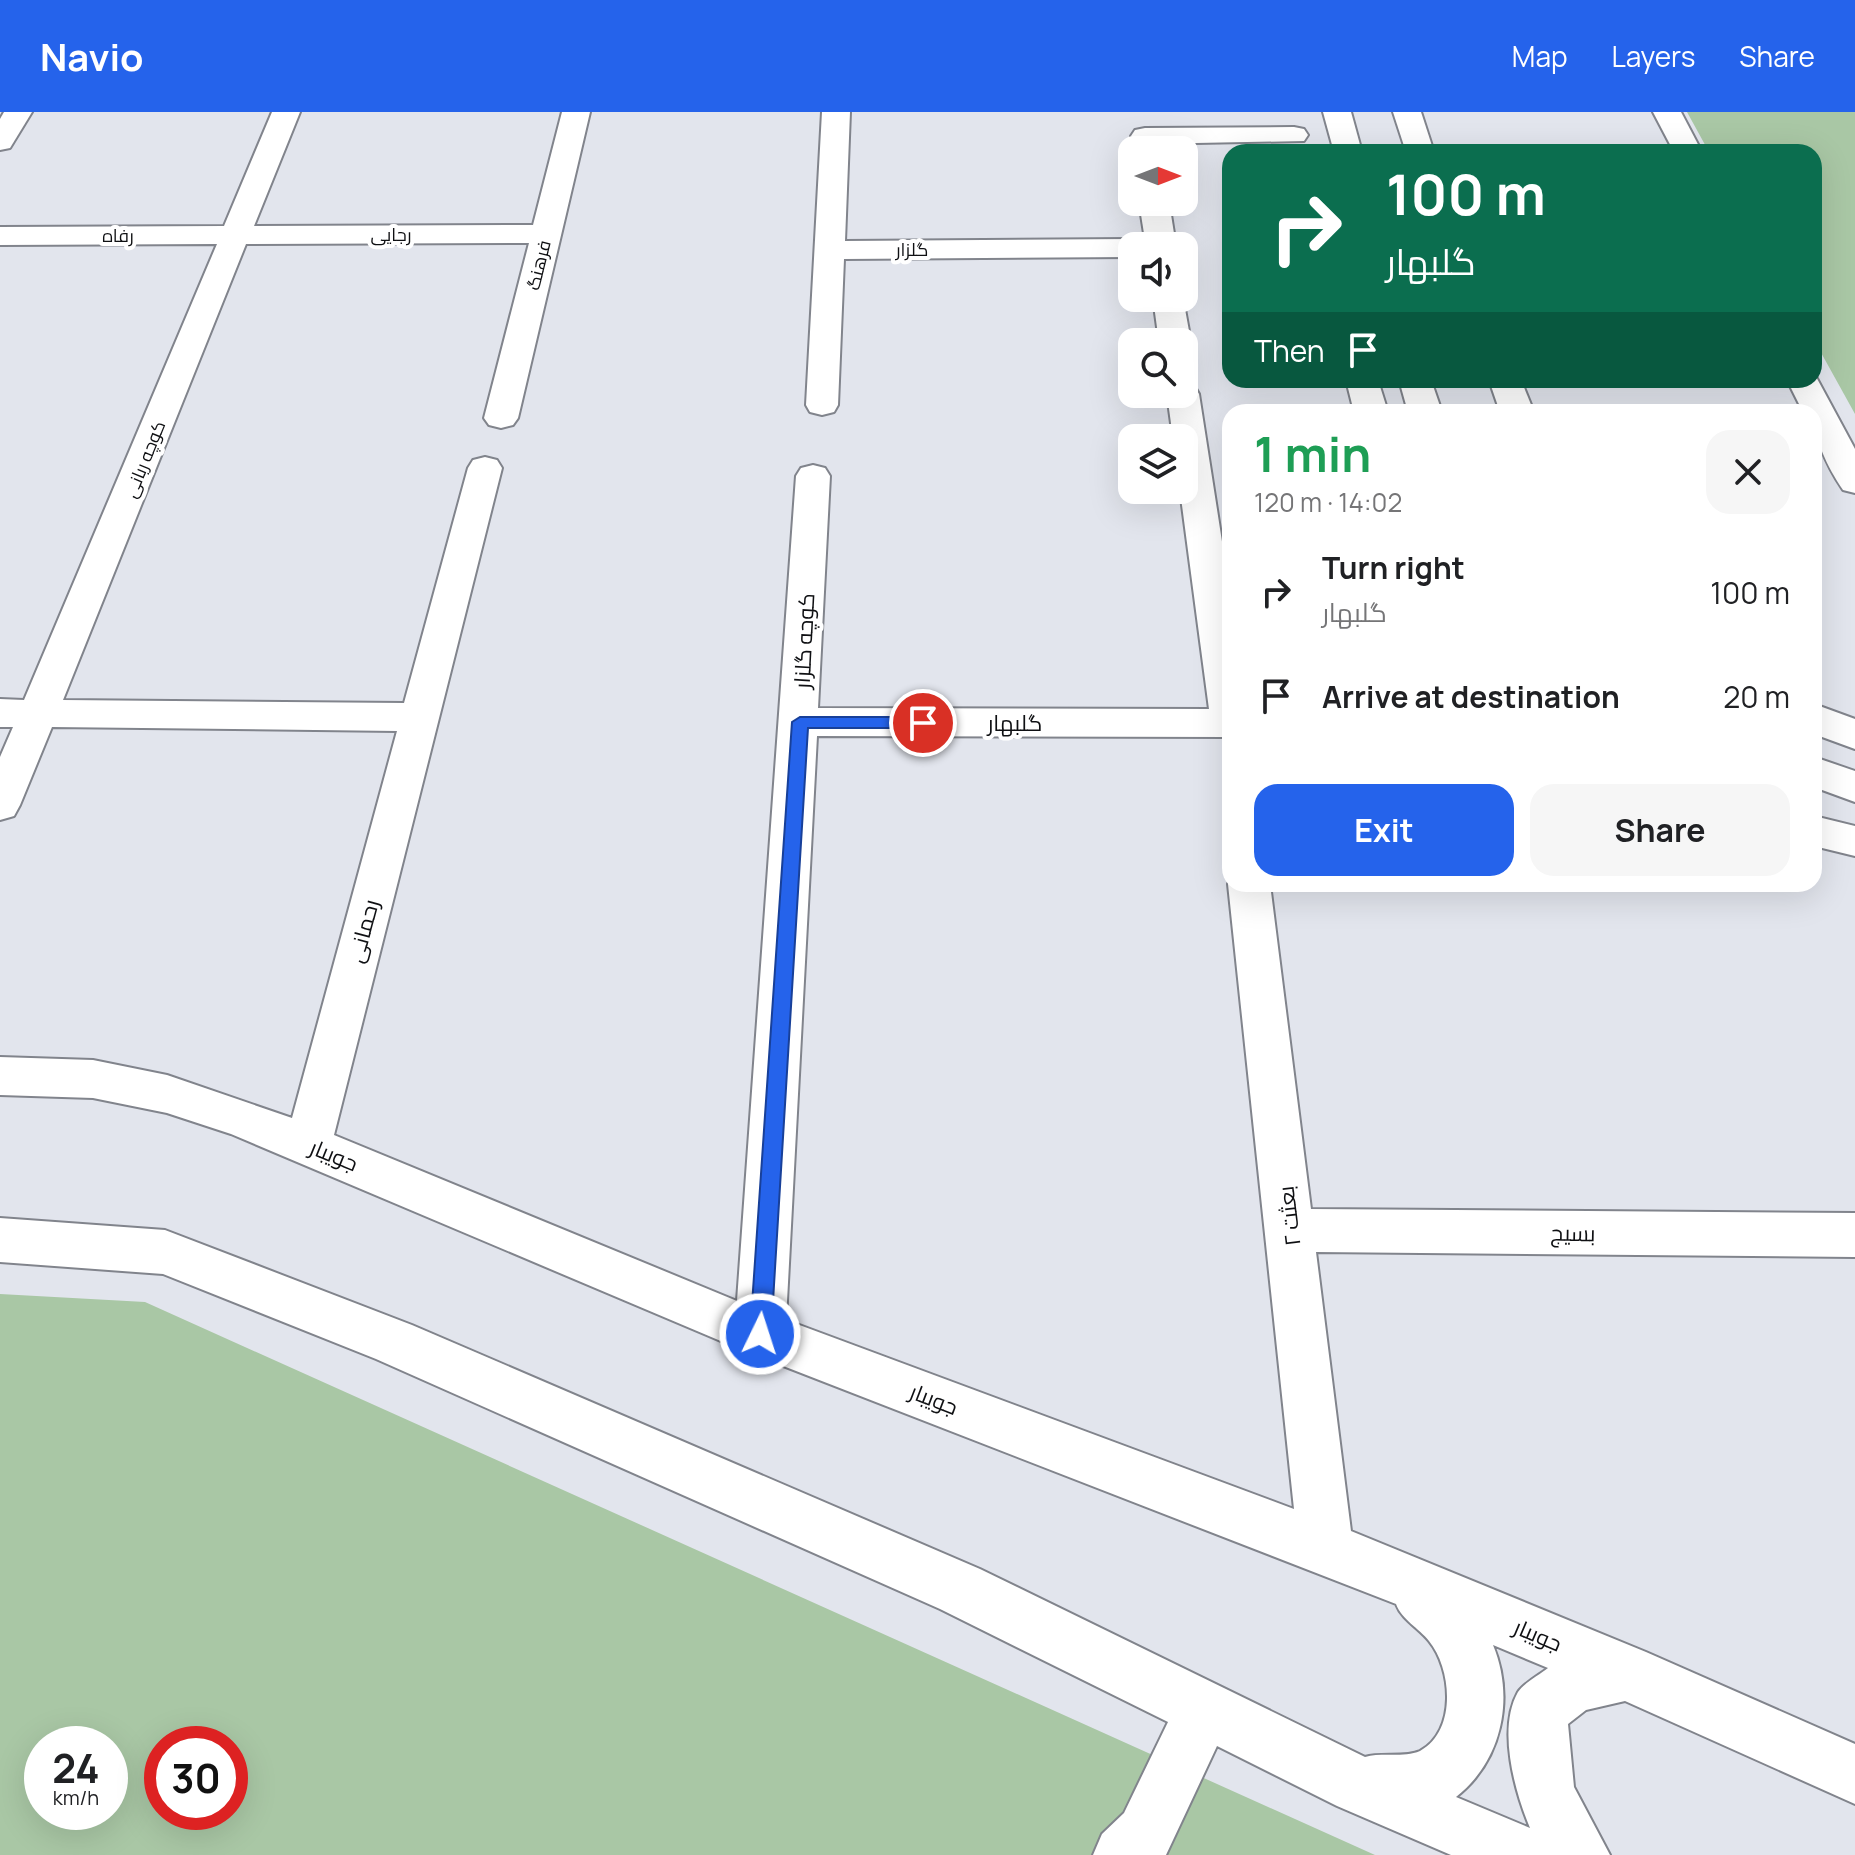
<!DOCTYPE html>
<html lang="en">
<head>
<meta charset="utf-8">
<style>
  :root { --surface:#fff; --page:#f6f6f6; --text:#202124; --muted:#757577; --accent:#2563eb }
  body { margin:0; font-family:Manrope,Cairo,sans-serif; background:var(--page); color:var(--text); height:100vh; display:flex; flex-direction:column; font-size:30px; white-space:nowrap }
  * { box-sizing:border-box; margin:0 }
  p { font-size:26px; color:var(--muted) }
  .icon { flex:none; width:44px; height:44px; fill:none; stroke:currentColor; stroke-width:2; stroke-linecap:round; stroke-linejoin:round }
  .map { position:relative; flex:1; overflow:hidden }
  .details { position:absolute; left:1222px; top:292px; width:600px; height:488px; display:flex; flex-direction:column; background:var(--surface); border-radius:24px; box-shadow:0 8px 32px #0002 }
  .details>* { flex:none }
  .guide { position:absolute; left:1222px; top:32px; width:600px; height:244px; border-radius:24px; box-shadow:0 8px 32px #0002; background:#0b6e4f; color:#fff; overflow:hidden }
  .needle { width:52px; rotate:90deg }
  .controls { position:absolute; left:1118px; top:24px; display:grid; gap:16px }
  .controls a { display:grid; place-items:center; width:80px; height:80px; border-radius:16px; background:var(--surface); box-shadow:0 8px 32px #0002; font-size:40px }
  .speed { position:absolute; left:24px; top:1614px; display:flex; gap:16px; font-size:40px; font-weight:700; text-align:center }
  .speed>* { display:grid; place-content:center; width:104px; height:104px; border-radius:50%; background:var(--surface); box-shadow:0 8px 32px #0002; line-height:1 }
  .speed small { font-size:20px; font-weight:400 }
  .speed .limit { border:12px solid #d22; background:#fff; color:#111 }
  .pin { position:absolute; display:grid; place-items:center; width:68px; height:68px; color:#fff; margin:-34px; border:4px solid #fff; border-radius:50%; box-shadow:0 2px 8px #0007 }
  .me { position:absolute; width:88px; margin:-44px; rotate:4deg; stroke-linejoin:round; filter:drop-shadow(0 0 6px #0008) }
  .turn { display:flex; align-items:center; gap:28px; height:168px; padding:0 32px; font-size:36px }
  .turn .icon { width:104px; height:104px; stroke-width:2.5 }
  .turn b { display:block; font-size:56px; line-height:68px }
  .then { display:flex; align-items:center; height:76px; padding:0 32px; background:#0003; gap:16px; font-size:30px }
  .round { display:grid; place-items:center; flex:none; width:84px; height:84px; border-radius:24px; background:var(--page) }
  .overview { display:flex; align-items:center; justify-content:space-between; height:136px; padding:0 32px }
  h1 { font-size:48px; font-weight:700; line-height:60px; color:#1e9e55 }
  .primary-button { display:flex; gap:16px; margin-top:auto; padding:16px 32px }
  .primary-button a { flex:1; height:92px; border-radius:24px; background:var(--accent); color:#fff; font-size:32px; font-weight:700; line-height:92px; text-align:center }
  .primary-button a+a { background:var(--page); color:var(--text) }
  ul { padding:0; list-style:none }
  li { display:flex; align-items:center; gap:24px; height:104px; padding:0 32px }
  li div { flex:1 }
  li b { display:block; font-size:30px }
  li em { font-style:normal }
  header { display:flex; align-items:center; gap:48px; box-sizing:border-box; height:112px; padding:0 40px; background:var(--accent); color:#fff }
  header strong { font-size:38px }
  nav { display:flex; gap:44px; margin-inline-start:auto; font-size:28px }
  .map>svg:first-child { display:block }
  .green { fill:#a9c7a5; fill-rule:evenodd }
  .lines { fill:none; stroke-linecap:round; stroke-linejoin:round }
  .minor-casing { stroke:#81848c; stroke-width:4 }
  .minor { fill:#fff; fill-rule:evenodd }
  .route { fill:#2563eb; stroke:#184099; stroke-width:2 }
  .labels { text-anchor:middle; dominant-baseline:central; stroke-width:8; stroke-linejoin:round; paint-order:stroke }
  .far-street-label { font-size:18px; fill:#0f1013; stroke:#fff }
  .street-label { font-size:22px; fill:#0f1013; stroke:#fff }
</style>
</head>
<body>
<header>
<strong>Navio</strong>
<nav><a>Map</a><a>Layers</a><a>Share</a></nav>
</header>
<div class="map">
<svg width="1855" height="1743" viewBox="0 0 1855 1743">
  <rect width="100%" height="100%" fill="#e2e5ed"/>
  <g class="green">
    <path d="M1687,0H1855V302L1814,228V40H1709Z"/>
    <path d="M0,1182L145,1190L1375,1743H0ZM42,1632H110V1700H42ZM162,1632H230V1700H162Z"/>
  </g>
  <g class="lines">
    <defs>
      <g id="minor">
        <path d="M4,0H32L10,36L0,38V7Z"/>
        <path d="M272,0H300L254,114L533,113L562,0H590L518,306L513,313L501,316L489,313L484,306L529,131L246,132L63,588L404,591L468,356L473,348L485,345L497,348L502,356L334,1023L737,1189L796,364L801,356L813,353L825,356L830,364L818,596L1209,597L1180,378H1184V326H1173L1167,282H1184V272L1195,275L1199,282L1230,481V625L817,624L786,1208L1294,1397L1228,772L1230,768V772H1270L1311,1097L1855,1101V1145L1316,1140L1351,1419L1646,1540L1855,1632V1692L1625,1589L1586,1598L1568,1612L1574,1675L1610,1743H1451L1337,1694L1217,1634L1166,1743H1093L1102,1722L1124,1701L1168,1610L940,1497L376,1247L163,1162L0,1150V1106L165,1118L412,1213L980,1457L1365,1645C1381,1640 1404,1646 1420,1639C1457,1619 1452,1557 1429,1529C1419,1516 1402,1508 1396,1492L742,1238L231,1022L167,1001L93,986L0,983V945L93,948L167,963L292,1006L397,619L52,615L20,693L14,704L0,708V645L13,615H0V587L24,588L217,132L0,133V115L224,114ZM1493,1533L1548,1556C1539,1563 1524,1571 1518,1580C1497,1617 1515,1680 1530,1716L1456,1685C1502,1649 1515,1586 1493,1533Z"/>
        <path d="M822,0H850L845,129L1132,127L1143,130L1146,134H1132V145L844,147L838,293L834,300L822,303L810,300L806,293Z"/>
        <path d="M1323,0H1351L1362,40H1334Z"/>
        <path d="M1393,0H1421L1434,40H1406Z"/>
        <path d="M1653,0H1681L1702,40H1674Z"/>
        <path d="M1294,15L1304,17L1308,23L1304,29L1145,32L1135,30L1131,24L1135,18L1145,16Z"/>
        <path d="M1139,90H1169L1176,134H1146Z"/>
        <path d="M1153,186H1183L1191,230L1186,237L1184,230H1159Z"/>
        <path d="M1814,261L1855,337V381L1843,378C1827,354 1814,328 1814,300H1803L1787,268H1814Z"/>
        <path d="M1346,268H1378L1388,300H1354Z"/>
        <path d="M1399,268H1431L1442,300H1408Z"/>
        <path d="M1489,268H1521L1534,300H1500Z"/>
        <path d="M1814,592L1855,607V637L1814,622Z"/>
        <path d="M1814,645L1855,659V690L1814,675Z"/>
        <path d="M1814,704L1855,714V744L1814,734Z"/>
      </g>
    </defs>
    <use href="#minor" class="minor-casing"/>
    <use href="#minor" class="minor"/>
  </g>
  <path class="route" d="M800,605H923L931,611L923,616H808L771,1222L768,1228L760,1231L753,1228L750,1222L792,610Z"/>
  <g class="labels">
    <g class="far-street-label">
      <text x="391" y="122">رجایی</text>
      <text x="118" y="123">رفاه</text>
      <text x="912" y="137">گلزار</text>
      <text transform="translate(538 153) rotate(-76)">فرهنگ</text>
      <text transform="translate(144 347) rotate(-68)">کوچه ربانی</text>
    </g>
    <g class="street-label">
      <text transform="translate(804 529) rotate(-87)">کوچه گلزار</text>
      <text x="1015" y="611">گلبهار</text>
      <text transform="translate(363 819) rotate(-75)">رحمانی</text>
      <text transform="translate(334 1043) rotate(22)">جویبار</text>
      <text transform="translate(1289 1104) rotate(-97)">بعثت ۲</text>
      <text transform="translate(1573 1121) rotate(1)">بسیج</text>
      <text transform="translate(934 1287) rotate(21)">جویبار</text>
      <text transform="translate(1538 1523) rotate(23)">جویبار</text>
    </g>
  </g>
</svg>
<div class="controls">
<a><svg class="needle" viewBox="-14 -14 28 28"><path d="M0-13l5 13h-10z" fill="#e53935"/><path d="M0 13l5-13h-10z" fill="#757577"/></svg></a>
<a><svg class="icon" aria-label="sound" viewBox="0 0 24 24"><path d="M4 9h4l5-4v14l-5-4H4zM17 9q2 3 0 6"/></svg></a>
<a><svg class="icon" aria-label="search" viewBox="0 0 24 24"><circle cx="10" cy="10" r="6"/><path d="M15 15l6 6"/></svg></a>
<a><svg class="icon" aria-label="layers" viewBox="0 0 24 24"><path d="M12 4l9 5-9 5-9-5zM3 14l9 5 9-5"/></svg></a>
</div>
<div class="speed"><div>24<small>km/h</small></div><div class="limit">30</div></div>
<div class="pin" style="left:923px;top:611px;background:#d93025"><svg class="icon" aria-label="arrive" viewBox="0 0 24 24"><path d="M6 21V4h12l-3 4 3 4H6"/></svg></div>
<svg class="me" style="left:760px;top:1222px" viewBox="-20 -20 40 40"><circle r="17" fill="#2563eb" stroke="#fff" stroke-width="3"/><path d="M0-11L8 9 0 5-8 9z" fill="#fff"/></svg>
<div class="guide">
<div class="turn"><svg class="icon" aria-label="right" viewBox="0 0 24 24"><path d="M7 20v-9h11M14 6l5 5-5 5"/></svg><div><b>100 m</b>گلبهار</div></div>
<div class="then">Then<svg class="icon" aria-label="arrive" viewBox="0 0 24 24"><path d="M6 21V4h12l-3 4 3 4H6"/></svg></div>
</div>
<section class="details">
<div class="overview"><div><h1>1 min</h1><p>120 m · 14:02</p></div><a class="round"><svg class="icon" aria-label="close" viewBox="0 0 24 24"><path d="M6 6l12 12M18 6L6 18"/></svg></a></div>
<ul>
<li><svg class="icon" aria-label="right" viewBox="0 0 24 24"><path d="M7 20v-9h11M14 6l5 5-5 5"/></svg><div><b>Turn right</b><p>گلبهار</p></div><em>100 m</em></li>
<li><svg class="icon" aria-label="arrive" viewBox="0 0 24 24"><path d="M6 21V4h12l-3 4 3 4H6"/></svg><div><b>Arrive at destination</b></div><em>20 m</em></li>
</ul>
<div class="primary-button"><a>Exit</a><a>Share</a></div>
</section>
</div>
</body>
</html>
